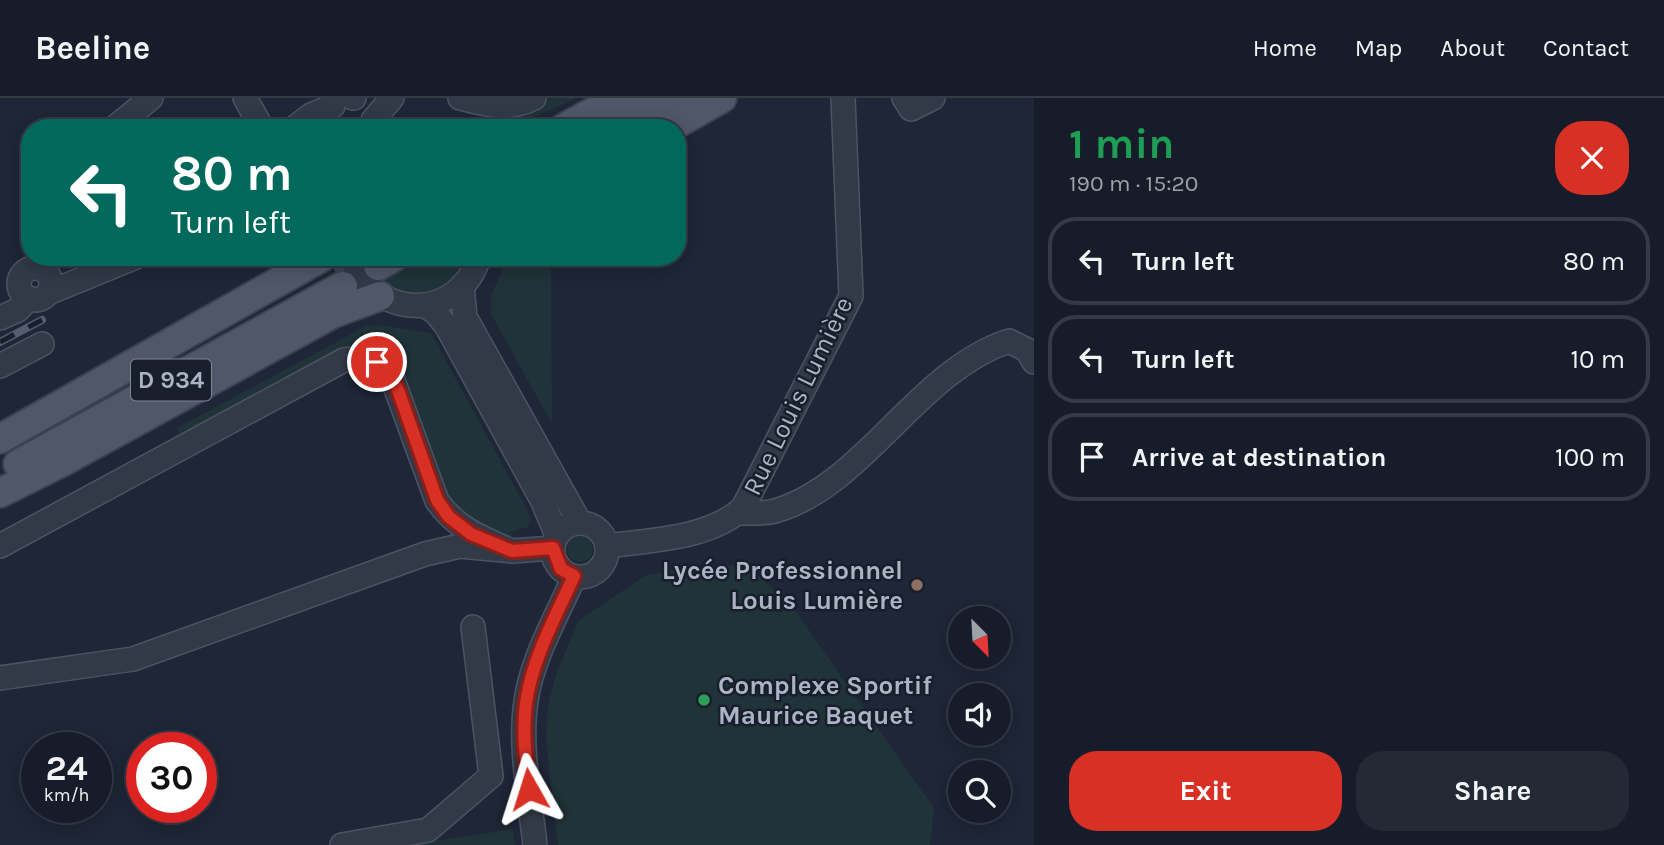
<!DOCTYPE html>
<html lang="en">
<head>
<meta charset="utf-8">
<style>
  :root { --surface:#161c29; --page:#232935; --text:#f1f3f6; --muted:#9ea1a8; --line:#353a46; --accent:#d93025 }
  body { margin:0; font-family:Karla,sans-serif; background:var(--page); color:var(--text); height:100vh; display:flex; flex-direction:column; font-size:26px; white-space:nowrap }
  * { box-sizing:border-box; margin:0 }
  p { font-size:23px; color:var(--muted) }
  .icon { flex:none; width:38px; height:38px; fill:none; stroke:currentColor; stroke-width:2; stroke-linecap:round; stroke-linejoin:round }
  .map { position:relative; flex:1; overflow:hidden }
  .details { display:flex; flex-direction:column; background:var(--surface); width:630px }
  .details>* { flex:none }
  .hud { position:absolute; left:21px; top:21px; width:665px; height:147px; border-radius:28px; box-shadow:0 4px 18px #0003,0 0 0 2px var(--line); background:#00695c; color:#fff; overflow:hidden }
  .needle { width:46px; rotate:156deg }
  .tools { position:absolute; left:948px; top:508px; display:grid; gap:14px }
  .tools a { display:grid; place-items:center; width:63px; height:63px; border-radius:50%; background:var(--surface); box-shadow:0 4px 18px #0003,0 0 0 2px var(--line); font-size:35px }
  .speed { position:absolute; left:21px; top:634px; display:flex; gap:14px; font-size:35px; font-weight:700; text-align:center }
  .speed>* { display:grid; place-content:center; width:91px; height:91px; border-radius:50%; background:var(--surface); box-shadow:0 4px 18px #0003,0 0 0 2px var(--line); line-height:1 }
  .speed small { font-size:18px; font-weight:400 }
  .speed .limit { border:10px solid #d22; background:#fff; color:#111 }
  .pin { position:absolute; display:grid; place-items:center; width:60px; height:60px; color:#fff; margin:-30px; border:4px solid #fff; border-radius:50%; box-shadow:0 2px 7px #0007 }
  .me { position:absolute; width:77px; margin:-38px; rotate:354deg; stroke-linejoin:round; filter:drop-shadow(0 0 5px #0008) }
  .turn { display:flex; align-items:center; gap:24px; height:147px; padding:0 35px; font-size:32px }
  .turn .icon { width:91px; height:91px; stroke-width:2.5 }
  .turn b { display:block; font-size:49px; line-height:60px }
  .round { display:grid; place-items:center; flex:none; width:74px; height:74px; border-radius:28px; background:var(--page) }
  .overview { display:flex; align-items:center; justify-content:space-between; height:119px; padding:0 35px }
  h1 { font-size:42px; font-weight:700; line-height:52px; color:#1e9e55 }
  .primary-button { display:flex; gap:14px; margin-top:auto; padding:14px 35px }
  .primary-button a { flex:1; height:80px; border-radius:28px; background:var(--accent); color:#fff; font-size:28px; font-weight:700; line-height:80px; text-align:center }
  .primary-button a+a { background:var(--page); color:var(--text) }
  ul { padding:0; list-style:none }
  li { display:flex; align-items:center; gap:21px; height:88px; margin:0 14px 10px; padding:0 21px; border:4px solid var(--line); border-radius:28px }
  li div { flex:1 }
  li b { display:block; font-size:26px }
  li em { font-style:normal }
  header { display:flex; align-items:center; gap:42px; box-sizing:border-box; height:98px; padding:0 35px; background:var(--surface); border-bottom:2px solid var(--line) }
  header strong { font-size:33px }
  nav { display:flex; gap:38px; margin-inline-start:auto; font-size:24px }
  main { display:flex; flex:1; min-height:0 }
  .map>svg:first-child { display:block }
  .green { fill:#203338 }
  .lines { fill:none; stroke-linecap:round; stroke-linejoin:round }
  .major-tunnel { stroke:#3a4253; stroke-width:28; stroke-dasharray:28 14; stroke-linecap:butt }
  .minor-casing { stroke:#4d5362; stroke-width:26 }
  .major-casing { stroke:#3c4251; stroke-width:32 }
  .minor { stroke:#323947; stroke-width:23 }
  .major { stroke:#505768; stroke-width:28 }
  .rail-casing { stroke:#545c6f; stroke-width:8 }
  .rail { stroke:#181e2b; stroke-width:5; stroke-dasharray:16; stroke-linecap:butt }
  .route-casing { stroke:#8d1f18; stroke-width:18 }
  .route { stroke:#d93025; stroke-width:12 }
  .education-dot { fill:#8d6e63; stroke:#181e2b; stroke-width:2.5 }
  .leisure-dot { fill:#2e9e5b; stroke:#181e2b; stroke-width:2.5 }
  .labels { text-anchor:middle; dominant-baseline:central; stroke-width:5; stroke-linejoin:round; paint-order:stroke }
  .shield { fill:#181e2b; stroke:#808696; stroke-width:2 }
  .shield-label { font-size:24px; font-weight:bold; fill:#acb3c4 }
  .street-label { font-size:26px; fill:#acb3c4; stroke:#181e2b }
  .poi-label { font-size:26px; font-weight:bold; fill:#acb3c4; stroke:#181e2b; text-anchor:end }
</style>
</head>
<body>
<header>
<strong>Beeline</strong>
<nav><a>Home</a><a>Map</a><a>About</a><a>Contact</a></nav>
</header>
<main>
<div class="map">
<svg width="1034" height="747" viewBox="0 0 1034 747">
  <rect width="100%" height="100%" fill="#1e2637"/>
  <g class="green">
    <path d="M550,0H577L510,30H474Z"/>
    <path d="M364,159H373L382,175L411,159H468C443,210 390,206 364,159Z"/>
    <path d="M509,159H551L552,326L491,216V197Z"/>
    <path d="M379,227L431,235L531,419L528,429L511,434V441L473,427L449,401L378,256L181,338L177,330L366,228Z"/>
    <circle cx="580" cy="451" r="13"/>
    <path d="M723,466L751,470L794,511L934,710L930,747H558L546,644L547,612L556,576L579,522L646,477Z"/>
    <path d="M513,731L515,747H409Z"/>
  </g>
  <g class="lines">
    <path class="major-tunnel" d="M336,175L367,159"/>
    <defs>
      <g id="minor">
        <path d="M245,0L262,30"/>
        <path d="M353,0H354"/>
        <path d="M460,0C486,7 509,13 534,0"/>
        <path d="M904,0L911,11L933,0"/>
        <path d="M373,22L392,0"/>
        <path d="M114,30L151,0"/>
        <path d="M294,30L311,17L333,8"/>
        <path d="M351,159C373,222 459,225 479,159"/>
        <circle cx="35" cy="186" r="16"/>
        <path d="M462,188L465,219L580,425"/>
        <path d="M48,195L136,159"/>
        <path d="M424,207L436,215L447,229L542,402L557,437"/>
        <path d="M0,220L18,212L29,200"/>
        <path d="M0,268L42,246"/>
        <path d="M738,415C750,415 764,416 775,413C865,387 917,273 1009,243L1027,252L1034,264"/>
        <circle cx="580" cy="452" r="27"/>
        <path d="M0,448L344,262C365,259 375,262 391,277L437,403C456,430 481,440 512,453"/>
        <path d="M607,448C651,442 709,441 743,410L851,198L843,0"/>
        <path d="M0,580L133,561L425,456L460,448L512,453L553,450"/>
        <path d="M342,747L428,732L491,678L473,529"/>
        <path d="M535,747C530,700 519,650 526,603C532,560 557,518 574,479"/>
      </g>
      <g id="major">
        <path d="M646,22L685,0"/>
        <path d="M564,30L618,0"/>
        <path d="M605,30L660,0"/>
        <path d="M669,30L722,0"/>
        <path d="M378,168L394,159"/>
        <path d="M0,341L322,159"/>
        <path d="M18,366L343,188"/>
        <path d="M0,395L64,363L334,215L380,198"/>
      </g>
    </defs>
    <use href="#minor" class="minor-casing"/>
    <use href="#major" class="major-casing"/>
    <use href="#minor" class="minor"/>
    <use href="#major" class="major"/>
    <defs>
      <path id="rail" d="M0,244L42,222"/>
    </defs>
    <use href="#rail" class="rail-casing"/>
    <use href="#rail" class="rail"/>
  </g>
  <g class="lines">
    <defs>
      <path id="route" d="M377,264L391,278L398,292L437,402L449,419L471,436L512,453L553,450L561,471L574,478C556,518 532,561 526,605C522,634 526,662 529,691"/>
    </defs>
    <use href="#route" class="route-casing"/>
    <use href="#route" class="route"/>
  </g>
  <circle class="education-dot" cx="917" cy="487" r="7"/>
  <circle class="leisure-dot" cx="704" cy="602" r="7"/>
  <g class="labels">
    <rect class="shield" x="131" y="261.5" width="80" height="41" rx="5"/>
    <g class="shield-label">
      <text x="171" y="282">D 934</text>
    </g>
    <g class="street-label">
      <text transform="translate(798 298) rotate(-64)">Rue Louis Lumière</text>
    </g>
    <g class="poi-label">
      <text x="903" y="472">Lycée Professionnel<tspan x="903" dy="30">Louis Lumière</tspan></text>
      <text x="718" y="587" text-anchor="start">Complexe Sportif<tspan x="718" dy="30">Maurice Baquet</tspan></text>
    </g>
  </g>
</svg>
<div class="tools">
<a><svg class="needle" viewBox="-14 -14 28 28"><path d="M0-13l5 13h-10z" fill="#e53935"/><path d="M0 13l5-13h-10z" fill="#9ea1a8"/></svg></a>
<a><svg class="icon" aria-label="sound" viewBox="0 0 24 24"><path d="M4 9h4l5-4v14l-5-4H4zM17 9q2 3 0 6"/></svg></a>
<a><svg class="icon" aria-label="search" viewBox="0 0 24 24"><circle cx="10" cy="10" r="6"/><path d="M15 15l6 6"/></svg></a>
</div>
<div class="speed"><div>24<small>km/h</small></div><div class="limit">30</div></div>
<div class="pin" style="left:377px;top:264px;background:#d93025"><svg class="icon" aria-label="arrive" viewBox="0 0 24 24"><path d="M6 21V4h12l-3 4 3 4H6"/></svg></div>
<svg class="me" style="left:529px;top:691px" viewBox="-20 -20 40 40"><path d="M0-17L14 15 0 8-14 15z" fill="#d93025" stroke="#fff" stroke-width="4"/></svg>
<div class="hud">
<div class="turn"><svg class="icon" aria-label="left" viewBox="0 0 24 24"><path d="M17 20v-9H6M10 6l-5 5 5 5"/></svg><div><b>80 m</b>Turn left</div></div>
</div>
</div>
<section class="details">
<div class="overview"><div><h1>1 min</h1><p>190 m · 15:20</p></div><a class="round" style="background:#d93025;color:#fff"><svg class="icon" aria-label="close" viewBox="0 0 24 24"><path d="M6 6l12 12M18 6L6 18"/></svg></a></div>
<ul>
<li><svg class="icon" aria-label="left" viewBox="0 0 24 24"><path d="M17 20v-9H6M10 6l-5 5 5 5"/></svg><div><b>Turn left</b></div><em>80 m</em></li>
<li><svg class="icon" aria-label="left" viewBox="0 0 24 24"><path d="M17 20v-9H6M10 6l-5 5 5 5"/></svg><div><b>Turn left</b></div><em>10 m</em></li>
<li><svg class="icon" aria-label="arrive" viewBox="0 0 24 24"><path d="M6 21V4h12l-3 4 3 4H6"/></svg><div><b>Arrive at destination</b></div><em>100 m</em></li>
</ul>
<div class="primary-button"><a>Exit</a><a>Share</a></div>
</section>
</main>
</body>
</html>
